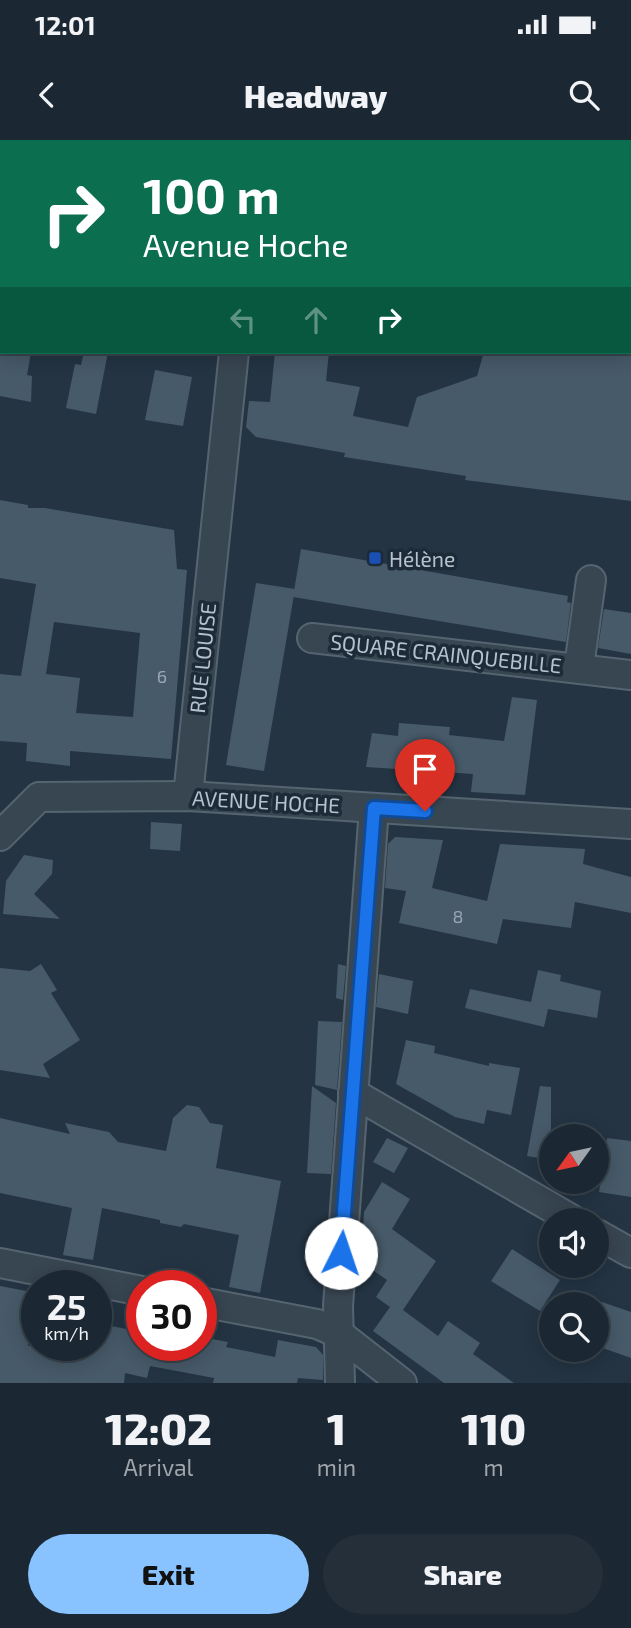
<!DOCTYPE html>
<html lang="en">
<head>
<meta charset="utf-8">
<style>
  :root { --surface:#1b2732; --page:#242f3a; --text:#f1f3f6; --muted:#a0a5ac; --line:#39444d; --accent:#88c2ff }
  body { margin:0; font-family:"Exo 2",sans-serif; background:var(--page); color:var(--text); height:100vh; display:flex; flex-direction:column; font-size:26px; white-space:nowrap }
  * { box-sizing:border-box; margin:0 }
  p { font-size:23px; color:var(--muted) }
  .icon { flex:none; width:38px; height:38px; fill:none; stroke:currentColor; stroke-width:2; stroke-linecap:round; stroke-linejoin:round }
  .map { position:relative; height:1243px; overflow:hidden }
  .panel { display:flex; flex-direction:column; background:var(--surface); flex:1 }
  .panel>* { flex:none }
  .guide { position:absolute; left:0px; top:0px; width:632px; height:214px; box-shadow:0 4px 18px #0003,0 0 0 2px var(--line); background:#0b6e4f; color:#fff; overflow:hidden }
  .needle { width:46px; rotate:237deg }
  .fabs { position:absolute; left:539px; top:984px; display:grid; gap:14px }
  .fabs a { display:grid; place-items:center; width:70px; height:70px; border-radius:50%; background:var(--surface); box-shadow:0 4px 18px #0003,0 0 0 2px var(--line); font-size:35px }
  .speed { position:absolute; left:21px; top:1130px; display:flex; gap:14px; font-size:35px; font-weight:700; text-align:center }
  .speed>* { display:grid; place-content:center; width:91px; height:91px; border-radius:50%; background:var(--surface); box-shadow:0 4px 18px #0003,0 0 0 2px var(--line); line-height:1 }
  .speed small { font-size:18px; font-weight:400 }
  .speed .limit { border:10px solid #d22; background:#fff; color:#111 }
  .pin { position:absolute; display:grid; place-items:center; width:60px; height:60px; color:#fff; margin:-72px -30px; border-radius:50% 50% 50% 0; rotate:-45deg; box-shadow:0 0 7px #0007 }
  .pin .icon { rotate:45deg }
  .me { position:absolute; width:77px; margin:-38px; rotate:4deg; stroke-linejoin:round; filter:drop-shadow(0 0 5px #0008) }
  .turn { display:flex; align-items:center; gap:24px; height:147px; padding:0 28px; font-size:32px }
  .turn .icon { width:91px; height:91px; stroke-width:2.5 }
  .turn b { display:block; font-size:49px; line-height:60px }
  .lanes { display:flex; align-items:center; height:66px; padding:0 28px; background:#0003; justify-content:center; gap:35px; direction:ltr }
  .lanes .off { opacity:.35 }
  .eta { display:flex; justify-content:space-evenly; align-items:center; height:119px; text-align:center }
  .eta b { font-size:42px; font-weight:800; line-height:49px }
  .primary-button { display:flex; gap:14px; margin-top:auto; padding:14px 28px }
  .primary-button a { flex:1; height:80px; border-radius:42px; background:var(--accent); color:#111; font-size:28px; font-weight:800; line-height:80px; text-align:center }
  .primary-button a+a { background:var(--page); color:var(--text) }
  .status { display:flex; justify-content:space-between; align-items:center; height:49px; padding:0 35px; background:var(--surface); direction:ltr }
  .status svg { height:19px; fill:currentColor }
  header { display:flex; justify-content:space-between; align-items:center; height:91px; padding:0 28px; background:var(--surface); font-size:32px; font-weight:800 }
  .map>svg:first-child { display:block }
  .building { fill:#475a69; fill-rule:evenodd }
  .lines { fill:none; stroke-linecap:round; stroke-linejoin:round }
  .minor-casing { stroke:#566470; stroke-width:32 }
  .minor { stroke:#384652; stroke-width:28 }
  .route-casing { stroke:#114b97; stroke-width:18 }
  .route { stroke:#1a73e8; stroke-width:12 }
  .transit-dot { fill:#1a4fb4; stroke:#1d2b38; stroke-width:2.5 }
  .labels { text-anchor:middle; dominant-baseline:central; stroke-width:7; stroke-linejoin:round; paint-order:stroke }
  .number-label { font-size:18px; fill:#9aa7b3 }
  .poi-label { font-size:21px; fill:#b5c1cc; stroke:#1d2b38; text-anchor:start }
  .street-label { font-size:21px; fill:#b5c1cc; stroke:#1d2b38 }
</style>
</head>
<body>
<div class="status"><b>12:01</b><svg viewBox="0 0 49 12"><path d="M0 12V9h3v3zM5 12V6h3v6zM10 12V3h3v9zM15 12V0h3v12zM26 1h20v11H26zM47 4h2v5h-2z"/></svg></div>
<header><svg class="icon" aria-label="back" viewBox="0 0 24 24"><path d="M15 5l-7 7 7 7"/></svg>Headway<svg class="icon" aria-label="search" viewBox="0 0 24 24"><circle cx="10" cy="10" r="6"/><path d="M15 15l6 6"/></svg></header>
<div class="map">
<svg width="631" height="1243" viewBox="0 0 631 1243">
  <rect width="100%" height="100%" fill="#243443"/>
  <g class="building">
    <path d="M0,212H31L27,235L32,236L31,262L0,256Z"/>
    <path d="M84,212H108L96,274L66,268L75,224L81,225Z"/>
    <path d="M275,212H329L326,241L360,247L353,276L408,287L417,257L477,236L484,212H631V361L465,340L466,336L344,317L345,313L256,297L246,287L249,261L270,262Z"/>
    <path d="M155,230L192,237L183,286L145,280Z"/>
    <path d="M0,360L28,365V368H45L174,390L177,429L187,430L171,619L70,611V626L26,621L27,603L0,601V534L21,536L36,444L0,438ZM54,482L140,493L133,577L76,573L80,538L46,534Z"/>
    <path d="M301,409L568,456L567,462L571,463L566,502L293,457Z"/>
    <path d="M256,443L295,449L264,631L226,625Z"/>
    <path d="M604,469L631,473V514L598,508Z"/>
    <path d="M512,557L537,560L525,655L471,652L473,634L366,627L372,593L398,596L399,583L450,587L449,595L504,601Z"/>
    <path d="M151,682L182,684L180,711L150,709Z"/>
    <path d="M395,697L443,700L432,748L487,761L500,704L585,709L583,724L631,737V773L575,762L571,788L503,779L497,804L399,783L406,751L385,748L388,704Z"/>
    <path d="M24,715L53,720L52,734L34,754L60,779L3,774L6,741Z"/>
    <path d="M41,824L57,850L51,853L80,900L43,924L50,938L0,930V828L30,831Z"/>
    <path d="M338,824L346,826L343,860L336,858Z"/>
    <path d="M538,830L561,835L560,841L601,851L597,878L548,869L544,887L465,868L470,849L531,862Z"/>
    <path d="M379,834L413,841L408,874L376,867Z"/>
    <path d="M318,881L342,882L337,950L315,945Z"/>
    <path d="M406,900L435,906L434,913L489,926V923L520,928L511,975L487,970L484,984L455,977L396,944Z"/>
    <path d="M312,946L336,963L331,1034L307,1033Z"/>
    <path d="M540,946L551,947V1020L527,1016Z"/>
    <path d="M187,965L199,967L210,983L223,985L216,1028L281,1041L260,1153L229,1147L239,1095L184,1084L181,1087L160,1083V1080L102,1068L93,1120L63,1115L72,1068L0,1053V978L70,994L65,983L109,992L118,1002L166,1011L173,978Z"/>
    <path d="M387,998L408,1008L394,1033L373,1022Z"/>
    <path d="M607,998L631,1001V1057L599,1052Z"/>
    <path d="M382,1042L410,1059L392,1089L436,1121L403,1170L438,1196L448,1181L480,1203L473,1214L514,1243H444L373,1191L390,1167L376,1157L387,1140L361,1122L364,1072Z"/>
    <path d="M512,1109L560,1140L540,1171L491,1141Z"/>
    <path d="M0,1146L37,1153L28,1206H96V1183L142,1192V1206H201V1197L228,1202L226,1207L275,1217L278,1200L316,1207L323,1215V1240L298,1238L297,1243H213L214,1238L150,1226L147,1238L125,1233L124,1243H0Z"/>
    <path d="M602,1162L631,1172V1218L597,1206V1176Z"/>
  </g>
  <g class="lines">
    <defs>
      <g id="minor">
        <path d="M254,2V0"/>
        <path d="M312,498L631,535"/>
        <path d="M579,527L591,440"/>
        <path d="M188,656L234,212"/>
        <path d="M0,696L39,657L188,656L631,684"/>
        <path d="M353,953L573,1080"/>
        <path d="M597,1094L631,1113"/>
        <path d="M0,1123L142,1151"/>
        <path d="M201,1162L317,1184L338,1193L402,1243"/>
        <path d="M340,1243L338,1166L374,668"/>
      </g>
    </defs>
    <use href="#minor" class="minor-casing"/>
    <use href="#minor" class="minor"/>
  </g>
  <g class="lines">
    <defs>
      <path id="route" d="M341,1113L374,668L425,671"/>
    </defs>
    <use href="#route" class="route-casing"/>
    <use href="#route" class="route"/>
  </g>
  <rect class="transit-dot" x="368" y="411" width="14" height="14" rx="3.5"/>
  <g class="labels">
    <g class="number-label">
      <text x="162" y="536">6</text>
      <text x="458" y="776">8</text>
    </g>
    <g class="poi-label">
      <text x="389" y="418">Hélène</text>
    </g>
    <g class="street-label">
      <text transform="translate(446 513) rotate(6)">SQUARE CRAINQUEBILLE</text>
      <text transform="translate(202 518) rotate(-84)">RUE LOUISE</text>
      <text transform="translate(266 661) rotate(3)">AVENUE HOCHE</text>
    </g>
  </g>
</svg>
<div class="fabs">
<a><svg class="needle" viewBox="-14 -14 28 28"><path d="M0-13l5 13h-10z" fill="#e53935"/><path d="M0 13l5-13h-10z" fill="#a0a5ac"/></svg></a>
<a><svg class="icon" aria-label="sound" viewBox="0 0 24 24"><path d="M4 9h4l5-4v14l-5-4H4zM17 9q2 3 0 6"/></svg></a>
<a><svg class="icon" aria-label="search" viewBox="0 0 24 24"><circle cx="10" cy="10" r="6"/><path d="M15 15l6 6"/></svg></a>
</div>
<div class="speed"><div>25<small>km/h</small></div><div class="limit">30</div></div>
<div class="pin" style="left:425px;top:671px;background:#d93025"><svg class="icon" aria-label="arrive" viewBox="0 0 24 24"><path d="M6 21V4h12l-3 4 3 4H6"/></svg></div>
<svg class="me" style="left:341px;top:1113px" viewBox="-20 -20 40 40"><circle r="19" fill="#fff"/><path d="M0-13L10 11 0 6-10 11z" fill="#1a73e8"/></svg>
<div class="guide">
<div class="turn"><svg class="icon" aria-label="right" viewBox="0 0 24 24"><path d="M7 20v-9h11M14 6l5 5-5 5"/></svg><div><b>100 m</b>Avenue Hoche</div></div>
<div class="lanes"><svg class="icon off" aria-label="left" viewBox="0 0 24 24"><path d="M17 20v-9H6M10 6l-5 5 5 5"/></svg><svg class="icon off" aria-label="ahead" viewBox="0 0 24 24"><path d="M12 20V5M6 11l6-6 6 6"/></svg><svg class="icon" aria-label="right" viewBox="0 0 24 24"><path d="M7 20v-9h11M14 6l5 5-5 5"/></svg></div>
</div>
</div>
<section class="panel">
<div class="eta">
<div><b>12:02</b><p>Arrival</p></div>
<div><b>1</b><p>min</p></div>
<div><b>110</b><p>m</p></div>
</div>
<div class="primary-button"><a>Exit</a><a>Share</a></div>
</section>
</body>
</html>
